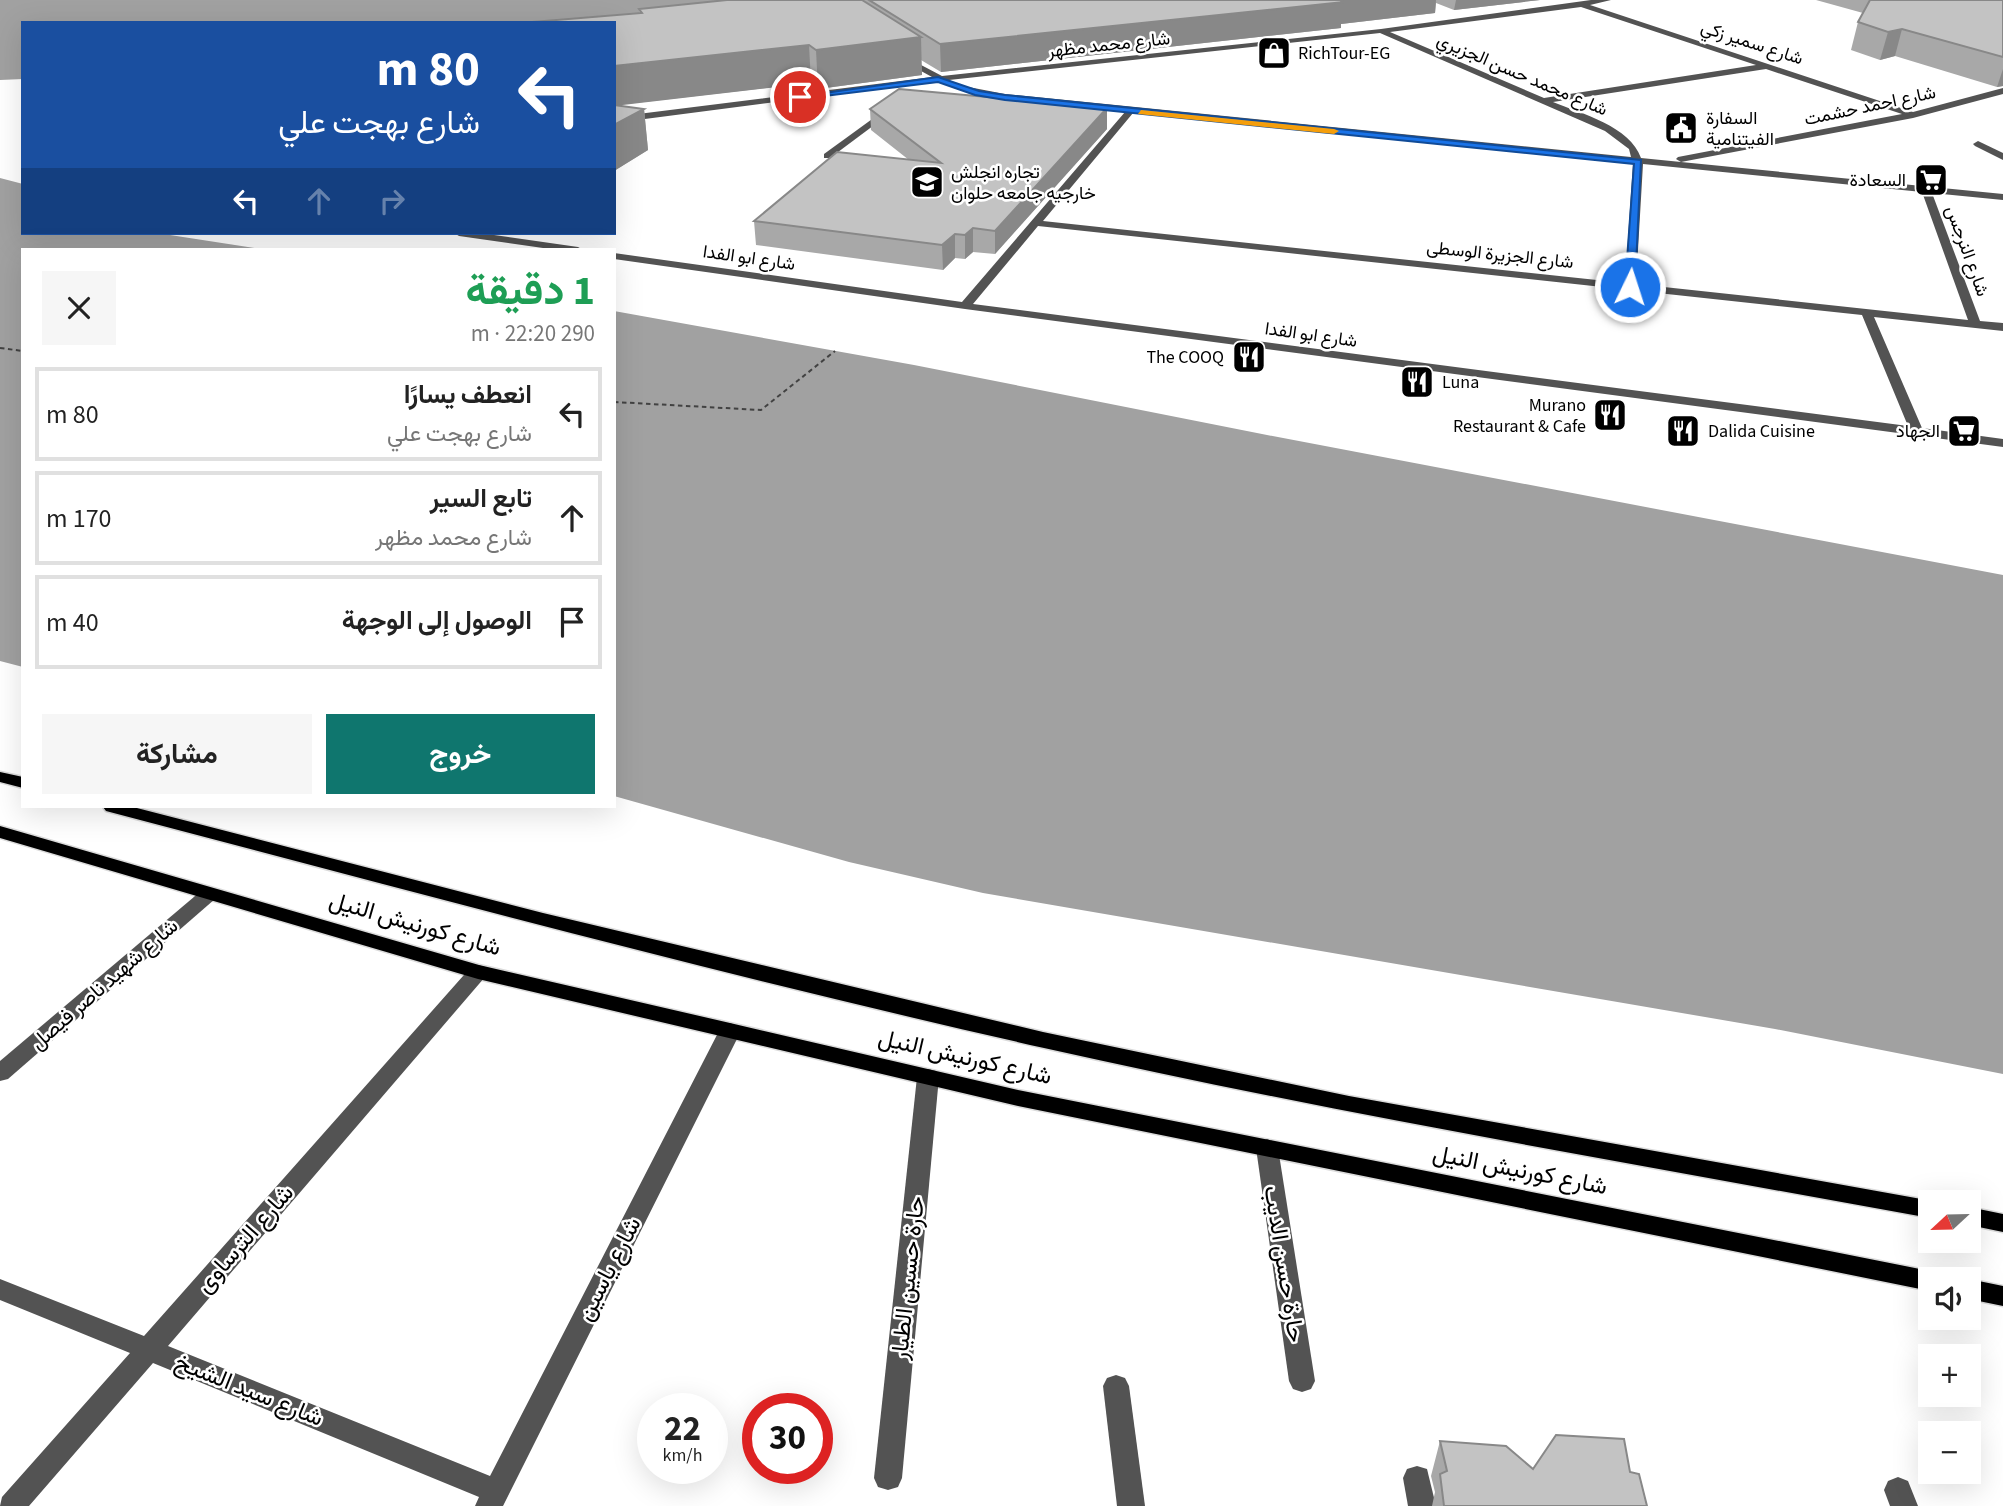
<!DOCTYPE html>
<html lang="ar">
<head>
<meta charset="utf-8">
<style>
  :root { --surface:#fff; --page:#f6f6f6; --text:#222; --muted:#767676; --line:#e0e0e0; --accent:#0f766e }
  body { margin:0; font-family:"Source Sans 3",Vazirmatn,sans-serif; background:var(--page); color:var(--text); direction:rtl; height:100vh; display:flex; flex-direction:column; font-size:26px; white-space:nowrap }
  * { box-sizing:border-box; margin:0 }
  p { font-size:23px; color:var(--muted) }
  .icon { flex:none; width:38px; height:38px; fill:none; stroke:currentColor; stroke-width:2; stroke-linecap:round; stroke-linejoin:round }
  .map { position:relative; flex:1; overflow:hidden; direction:ltr }
  .side { position:absolute; left:21px; top:248px; width:595px; height:560px; display:flex; flex-direction:column; background:var(--surface); border-radius:0px; box-shadow:0 7px 28px #0002; direction:rtl }
  .side>* { flex:none }
  .banner { position:absolute; left:21px; top:21px; width:595px; height:214px; border-radius:0px; box-shadow:0 7px 28px #0002; direction:rtl; background:#1a4fa0; color:#fff; overflow:hidden }
  .needle { width:46px; rotate:248deg }
  .controls { position:absolute; left:1918px; top:1190px; display:grid; gap:14px }
  .controls a { display:grid; place-items:center; width:63px; height:63px; border-radius:0px; background:var(--surface); box-shadow:0 7px 28px #0002; font-size:35px }
  .speed { position:absolute; left:637px; top:1393px; display:flex; gap:14px; font-size:35px; font-weight:700; text-align:center }
  .speed>* { display:grid; place-content:center; width:91px; height:91px; border-radius:50%; background:var(--surface); box-shadow:0 7px 28px #0002; line-height:1 }
  .speed small { font-size:18px; font-weight:400 }
  .speed .limit { border:10px solid #d22; background:#fff; color:#111 }
  .pin { position:absolute; display:grid; place-items:center; width:60px; height:60px; color:#fff; margin:-30px; border:4px solid #fff; border-radius:50%; box-shadow:0 2px 7px #0007 }
  .me { position:absolute; width:77px; margin:-38px; rotate:4deg; stroke-linejoin:round; filter:drop-shadow(0 0 5px #0008) }
  .turn { display:flex; align-items:center; gap:24px; height:147px; padding:0 21px; font-size:32px }
  .turn .icon { width:91px; height:91px; stroke-width:2.5 }
  .turn b { display:block; font-size:49px; line-height:60px }
  .lanes { display:flex; align-items:center; height:66px; padding:0 21px; background:#0003; justify-content:center; gap:35px; direction:ltr }
  .lanes .off { opacity:.35 }
  .round { display:grid; place-items:center; flex:none; width:74px; height:74px; border-radius:0px; background:var(--page) }
  .head { display:flex; align-items:center; justify-content:space-between; height:119px; padding:0 21px }
  h1 { font-size:42px; font-weight:700; line-height:52px; color:#1e9e55 }
  .cta { display:flex; gap:14px; margin-top:auto; padding:14px 21px }
  .cta a { flex:1; height:80px; border-radius:0px; background:var(--accent); color:#fff; font-size:28px; font-weight:700; line-height:80px; text-align:center }
  .cta a+a { background:var(--page); color:var(--text) }
  ul { padding:0; list-style:none }
  li { display:flex; align-items:center; gap:21px; height:94px; margin:0 14px 10px; padding:0 7px; border:4px solid var(--line); border-radius:0px }
  li div { flex:1 }
  li b { display:block; font-size:26px }
  li em { font-style:normal }
  .map>svg:first-child { display:block }
  .water { fill:#a1a1a1 }
  .lines { fill:none; stroke-linecap:round; stroke-linejoin:round }
  .ferry { stroke:#424242; stroke-width:2; stroke-dasharray:4.5 3.5; stroke-linecap:butt }
  .major-casing { stroke:#dbdbdb; stroke-width:3 }
  .minor { fill:#535353; fill-rule:evenodd }
  .major { fill:#000; fill-rule:evenodd }
  .wall { fill:#a8a8a8 }
  .shaded-wall { fill:#888 }
  .building { fill:#c3c3c3; stroke:#888; stroke-width:2 }
  .route { fill:#1a73e8; stroke:#114b97; stroke-width:2 }
  .slow { fill:#f59e0b }
  .labels { text-anchor:middle; dominant-baseline:central; stroke-width:5; stroke-linejoin:round; paint-order:stroke }
  .far-street-label { font-size:18px; fill:#000; stroke:#fff }
  .far-poi-label { font-size:18px; fill:#000; stroke:#fff; text-anchor:start }
  .street-label { font-size:21px; fill:#000; stroke:#fff }
  .near-street-label { font-size:24px; fill:#000; stroke:#fff }
</style>
</head>
<body>
<div class="map">
<svg width="2003" height="1506" viewBox="0 0 2003 1506">
  <rect width="100%" height="100%" fill="#fff"/>
  <g class="water">
    <path d="M0,0H798L570,23H23V79L0,80Z"/>
    <path d="M0,178L23,184V233H157L267,250H23V667L0,661Z"/>
    <path d="M614,311L914,365L1262,434L2003,575V1074L1775,1029L983,893L849,862L614,796Z"/>
  </g>
  <g class="lines">
    <g class="ferry">
      <path d="M0,348L23,351"/>
      <path d="M614,402L761,410L835,351"/>
    </g>
    <defs>
      <g id="major">
        <path d="M0,772L23,777V788L0,782Z"/>
        <path d="M103,807H133L543,913L1043,1032L1349,1096L1938,1202H1930V1218C1634,1164 1338,1114 1044,1048C729,977 417,893 106,811Z"/>
        <path d="M0,826L479,965L730,1023L1018,1090L1930,1271L1939,1274L1941,1279H1930V1291L1018,1106L478,979L0,838Z"/>
        <path d="M1969,1207L2003,1214V1232L1969,1225Z"/>
        <path d="M1968,1279H1969L2003,1286V1306L1969,1299Z"/>
      </g>
    </defs>
    <use href="#major" class="major-casing"/>
    <g class="minor">
      <path d="M1591,0H1611L1590,5L1913,112L2003,88V94L1913,118L1681,162L2003,194V200L1932,193L1980,321L2003,323V331L1874,317L1922,428L2003,439V447L965,309L614,259V253L962,302L1125,112C1073,106 983,106 939,81L614,123V117L932,77L901,60L904,56L942,76L1381,29ZM1581,7L1756,65L1544,98L1390,32ZM1380,33L1605,131L1629,149L1631,157L1005,94L958,85L949,80ZM1766,69L1902,114L1678,157L1676,159L1681,162L1641,158C1630,126 1582,114 1553,102ZM1133,113L1633,163L1625,283L1043,221ZM1643,164L1922,192L1968,320L1636,284ZM1038,226L1862,315L1908,426L973,304Z"/>
      <path d="M886,109L893,111L830,158H824V154Z"/>
      <path d="M1978,141L2003,153V160L1975,146L1973,144Z"/>
      <path d="M454,233H480L578,247L583,250H557L459,236Z"/>
      <path d="M208,889L215,891L218,895L215,899L8,1079L0,1081V1061L201,891Z"/>
      <path d="M478,965L485,967L488,972L485,977L168,1346L490,1476L719,1031L723,1026L730,1023L737,1026L741,1031L503,1506H475L479,1497L153,1363L29,1506H0L2,1497L130,1353L0,1300V1279L144,1336L471,967Z"/>
      <path d="M928,1069L936,1071L939,1077L902,1478L898,1487L888,1490L878,1487L874,1478L917,1077L920,1071Z"/>
      <path d="M1267,1139L1275,1142L1278,1148L1315,1381L1311,1389L1302,1392L1293,1389L1289,1381L1256,1148L1259,1142Z"/>
      <path d="M1116,1375L1125,1378L1129,1386L1145,1506H1117L1103,1386L1107,1378Z"/>
      <path d="M1417,1466L1427,1469L1436,1506H1408L1403,1478L1407,1469Z"/>
      <path d="M1898,1477L1908,1481L1918,1506H1890L1884,1490L1888,1481Z"/>
    </g>
    <use href="#major" class="major"/>
  </g>
  <g class="wall">
    <path d="M727,0H1540L1454,10L1436,3L1435,13L1341,24V28L941,72L921,60L922,75L818,89L811,83L617,105L644,109L648,150L614,171V23L639,13V9Z"/>
    <path d="M1816,0H2003V86L1997,87L1895,56L1880,60L1851,50L1858,22L1863,13Z"/>
    <path d="M1107,108V129L995,254L973,252L965,259L955,258L943,270L756,245L754,221L909,160L871,130L870,109Z"/>
    <path d="M1440,1441L1533,1469L1630,1472L1647,1506H1432L1435,1492L1431,1476Z"/>
  </g>
  <g class="shaded-wall">
    <path d="M1336,0H1436L1435,13L1341,24V28L941,72L940,44Z"/>
    <path d="M1456,0H1540L1454,10Z"/>
    <path d="M1902,29L1895,56L1880,60L1888,32Z"/>
    <path d="M921,37L922,75L818,89L816,50Z"/>
    <path d="M809,45L811,83L614,106V66Z"/>
    <path d="M2003,69V86L1997,87Z"/>
    <path d="M1107,108V129L995,254V231Z"/>
    <path d="M644,109L648,150L614,171V125Z"/>
    <path d="M973,228V252L965,259V235Z"/>
    <path d="M955,234V258L943,270L942,245Z"/>
  </g>
  <g class="building">
    <path d="M727,0H862L921,37L816,50L809,45L614,66V23H520L642,13L639,9Z"/>
    <path d="M869,0H1340L1344,2L940,44Z"/>
    <path d="M1870,0H2003V57L1902,29L1888,32L1858,22Z"/>
    <path d="M899,89L1107,108L995,231L973,228L965,235L955,234L942,245L754,221L837,152L941,163L870,109Z"/>
    <path d="M614,105L644,109L614,125Z"/>
    <path d="M1556,1435L1624,1439L1630,1472L1639,1474L1647,1506H1444L1440,1474L1447,1471L1440,1441L1506,1446L1533,1469Z"/>
  </g>
  <path class="route" d="M938,77L979,91L1005,95L1641,160L1635,287L1630,290L1625,287L1634,164L1005,100L975,95L938,82L800,99L796,97Z"/>
  <path class="slow" d="M1141,110L1334,129L1339,131L1334,134L1138,114Z"/>
  <defs>
    <symbol id="shop-square" viewBox="-11 -11 22 22"><rect x="-9" y="-9" width="18" height="18" rx="4" fill="#000" stroke="#fff"/><path d="M-5-2.5h2.3a2.7 3.5 0 0 1 5.4 0H5L5.5 6h-11ZM-1.5-2.5h3a1.5 2.3 0 0 0-3 0Z" fill="#fff"/></symbol>
    <symbol id="civic-square" viewBox="-11 -11 22 22"><rect x="-9" y="-9" width="18" height="18" rx="4" fill="#000" stroke="#fff"/><path d="M-.6-6.5H3V-4.5H.6V-3L4-1V1h2V6H-6V1h2V-1L-.6-3ZM-1.2 2.5V6h2.4V2.5Z" fill="#fff"/></symbol>
    <symbol id="supermarket-square" viewBox="-11 -11 22 22"><rect x="-9" y="-9" width="18" height="18" rx="4" fill="#000" stroke="#fff"/><path d="M-6-5.5h2.5l.6 2H6L4.5 2H-2.5L-4.4-4H-6ZM-1.5 3.2a1.3 1.3 0 1 0 .1 0ZM3 3.2a1.3 1.3 0 1 0 .1 0Z" fill="#fff"/></symbol>
    <symbol id="school-square" viewBox="-11 -11 22 22"><rect x="-9" y="-9" width="18" height="18" rx="4" fill="#000" stroke="#fff"/><path d="M0-5L7-2L0 1L-7-2ZM-4 1L0 2.5L4 1V4Q0 6-4 4Z" fill="#fff"/></symbol>
    <symbol id="restaurant-square" viewBox="-11 -11 22 22"><rect x="-9" y="-9" width="18" height="18" rx="4" fill="#000" stroke="#fff"/><path d="M-5-6h1v4h1v-4h1v4h1v-4h1v5L-1.5 .5V6h-2V.5L-5-1ZM5-6V6H3V1.5H1.5Q1.5-4 5-6Z" fill="#fff"/></symbol>
  </defs>
  <g fill-rule="evenodd">
    <use href="#shop-square" x="1255" y="34" width="38" height="38"/>
    <use href="#civic-square" x="1662" y="109" width="38" height="38"/>
    <use href="#supermarket-square" x="1912" y="161" width="38" height="38"/>
    <use href="#school-square" x="908" y="163" width="38" height="38"/>
    <use href="#restaurant-square" x="1230" y="338" width="38" height="38"/>
    <use href="#restaurant-square" x="1398" y="363" width="38" height="38"/>
    <use href="#restaurant-square" x="1591" y="396" width="38" height="38"/>
    <use href="#restaurant-square" x="1664" y="412" width="38" height="38"/>
    <use href="#supermarket-square" x="1945" y="412" width="38" height="38"/>
  </g>
  <g class="labels">
    <g class="far-street-label">
      <text transform="translate(1752 43) rotate(18)">شارع سمير زكي</text>
      <text transform="translate(1109 45) rotate(-6)">شارع محمد مظهر</text>
      <text transform="translate(1522 75) rotate(23)">شارع محمد حسن الجزيري</text>
      <text transform="translate(1870 106) rotate(-12)">شارع احمد حشمت</text>
      <text transform="translate(1967 251) rotate(70)">شارع النرجس</text>
      <text transform="translate(1500 255) rotate(6)">شارع الجزيرة الوسطى</text>
      <text transform="translate(749 258) rotate(8)">شارع ابو الفدا</text>
      <text transform="translate(1311 335) rotate(8)">شارع ابو الفدا</text>
    </g>
    <g class="far-poi-label">
      <text x="1298" y="53">RichTour-EG</text>
      <text x="1706" y="118">السفارة<tspan x="1706" dy="21">الفيتنامية</tspan></text>
      <text x="951" y="172">تجاره انجلش<tspan x="951" dy="21">خارجيه جامعه حلوان</tspan></text>
      <text x="1906" y="180" text-anchor="end">السعادة</text>
      <text x="1224" y="357" text-anchor="end">The COOQ</text>
      <text x="1442" y="382">Luna</text>
      <text x="1586" y="405" text-anchor="end">Murano<tspan x="1586" dy="21">Restaurant &amp; Cafe</tspan></text>
      <text x="1708" y="431">Dalida Cuisine</text>
      <text x="1940" y="431" text-anchor="end">الجهاد</text>
    </g>
    <g class="street-label">
      <text transform="translate(104 984) rotate(-41)">شارع شهيد ناصر فيصل</text>
    </g>
    <g class="near-street-label">
      <text transform="translate(415 924) rotate(16)">شارع كورنيش النيل</text>
      <text transform="translate(965 1057) rotate(13)">شارع كورنيش النيل</text>
      <text transform="translate(1520 1170) rotate(11)">شارع كورنيش النيل</text>
      <text transform="translate(245 1239) rotate(-49)">شارع الترساوى</text>
      <text transform="translate(1284 1264) rotate(81)">حارة حسن الديب</text>
      <text transform="translate(609 1269) rotate(-63)">شارع ياسين</text>
      <text transform="translate(908 1278) rotate(-84)">حارة حسين الطيار</text>
      <text transform="translate(249 1390) rotate(22)">شارع سيد الشيخ</text>
    </g>
  </g>
</svg>
<div class="controls">
<a><svg class="needle" viewBox="-14 -14 28 28"><path d="M0-13l5 13h-10z" fill="#e53935"/><path d="M0 13l5-13h-10z" fill="#767676"/></svg></a>
<a><svg class="icon" aria-label="sound" viewBox="0 0 24 24"><path d="M4 9h4l5-4v14l-5-4H4zM17 9q2 3 0 6"/></svg></a>
<a>+</a>
<a>−</a>
</div>
<div class="speed"><div>22<small>km/h</small></div><div class="limit">30</div></div>
<div class="pin" style="left:800px;top:97px;background:#d93025"><svg class="icon" aria-label="arrive" viewBox="0 0 24 24"><path d="M6 21V4h12l-3 4 3 4H6"/></svg></div>
<svg class="me" style="left:1630px;top:287px" viewBox="-20 -20 40 40"><circle r="17" fill="#1a73e8" stroke="#fff" stroke-width="3"/><path d="M0-11L8 9 0 5-8 9z" fill="#fff"/></svg>
<div class="banner">
<div class="turn"><svg class="icon" aria-label="left" viewBox="0 0 24 24"><path d="M17 20v-9H6M10 6l-5 5 5 5"/></svg><div><b>80 m</b>شارع بهجت علي</div></div>
<div class="lanes"><svg class="icon" aria-label="left" viewBox="0 0 24 24"><path d="M17 20v-9H6M10 6l-5 5 5 5"/></svg><svg class="icon off" aria-label="ahead" viewBox="0 0 24 24"><path d="M12 20V5M6 11l6-6 6 6"/></svg><svg class="icon off" aria-label="right" viewBox="0 0 24 24"><path d="M7 20v-9h11M14 6l5 5-5 5"/></svg></div>
</div>
<section class="side">
<div class="head"><div><h1>1 دقيقة</h1><p>290 m · 22:20</p></div><a class="round"><svg class="icon" aria-label="close" viewBox="0 0 24 24"><path d="M6 6l12 12M18 6L6 18"/></svg></a></div>
<ul>
<li><svg class="icon" aria-label="left" viewBox="0 0 24 24"><path d="M17 20v-9H6M10 6l-5 5 5 5"/></svg><div><b>انعطف يسارًا</b><p>شارع بهجت علي</p></div><em>80 m</em></li>
<li><svg class="icon" aria-label="ahead" viewBox="0 0 24 24"><path d="M12 20V5M6 11l6-6 6 6"/></svg><div><b>تابع السير</b><p>شارع محمد مظهر</p></div><em>170 m</em></li>
<li><svg class="icon" aria-label="arrive" viewBox="0 0 24 24"><path d="M6 21V4h12l-3 4 3 4H6"/></svg><div><b>الوصول إلى الوجهة</b></div><em>40 m</em></li>
</ul>
<div class="cta"><a>خروج</a><a>مشاركة</a></div>
</section>
</div>
</body>
</html>
